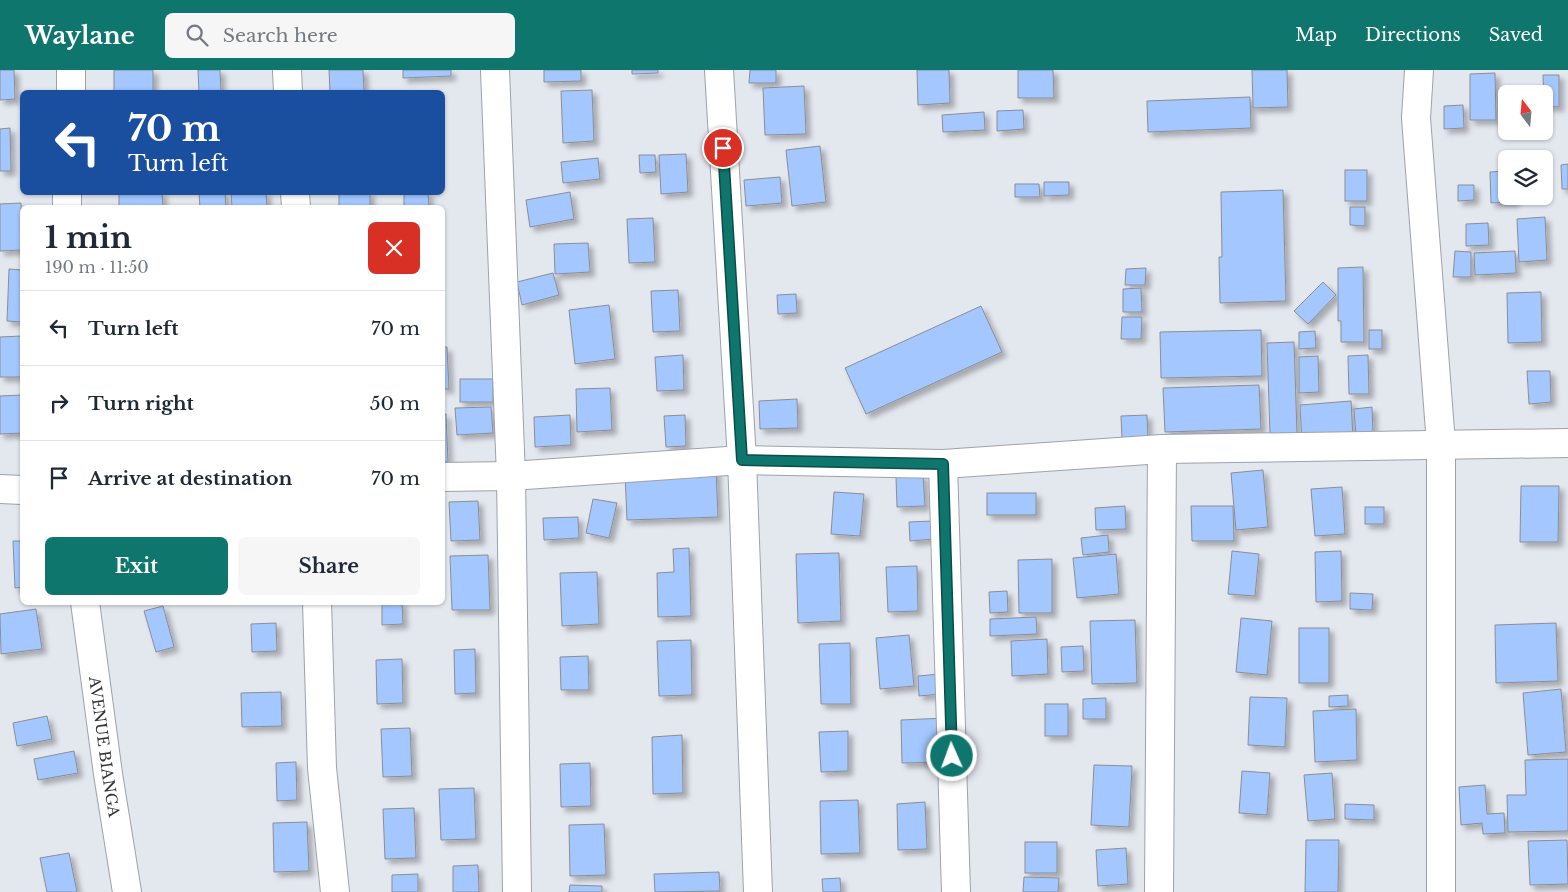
<!DOCTYPE html>
<html lang="en">
<head>
<meta charset="utf-8">
<style>
  :root { --surface:#fff; --page:#f6f6f7; --text:#1f2937; --muted:#747a83; --line:#e0e1e3; --accent:#0f766e }
  body { margin:0; font-family:"Libre Baskerville",serif; background:var(--page); color:var(--text); height:100vh; display:flex; flex-direction:column; font-size:19px; white-space:nowrap }
  * { box-sizing:border-box; margin:0 }
  p { font-size:16px; color:var(--muted) }
  .icon { flex:none; width:28px; height:28px; fill:none; stroke:currentColor; stroke-width:2; stroke-linecap:round; stroke-linejoin:round }
  .map { position:relative; flex:1; overflow:hidden }
  .drawer { position:absolute; left:20px; top:135px; width:425px; height:400px; display:flex; flex-direction:column; background:var(--surface); border-radius:8px; box-shadow:0 1px 4px #0004 }
  .drawer>* { flex:none }
  .banner { position:absolute; left:20px; top:20px; width:425px; height:105px; border-radius:8px; box-shadow:0 1px 4px #0004; background:#1a4fa0; color:#fff; overflow:hidden }
  .needle { width:32px; rotate:344deg }
  .controls { position:absolute; left:1498px; top:15px; display:grid; gap:10px }
  .controls a { display:grid; place-items:center; width:55px; height:55px; border-radius:8px; background:var(--surface); box-shadow:0 1px 4px #0004; font-size:25px }
  .pin { position:absolute; display:grid; place-items:center; width:42px; height:42px; color:#fff; margin:-21px; border:2px solid #fff; border-radius:50%; box-shadow:0 1px 5px #0007 }
  .me { position:absolute; width:55px; margin:-28px; rotate:358deg; stroke-linejoin:round; filter:drop-shadow(0 0 4px #0008) }
  .turn { display:flex; align-items:center; gap:18px; height:105px; padding:0 25px; font-size:22px }
  .turn .icon { width:65px; height:65px; stroke-width:2.5 }
  .turn b { display:block; font-size:35px; line-height:42px }
  .round { display:grid; place-items:center; flex:none; width:52px; height:52px; border-radius:8px; background:var(--page) }
  .headline { display:flex; align-items:center; justify-content:space-between; height:85px; padding:0 25px }
  h1 { font-size:30px; font-weight:700; line-height:38px }
  .action { display:flex; gap:10px; margin-top:auto; padding:10px 25px }
  .action a { flex:1; height:58px; border-radius:8px; background:var(--accent); color:#fff; font-size:20px; font-weight:700; line-height:58px; text-align:center }
  .action a+a { background:var(--page); color:var(--text) }
  ul { padding:0; list-style:none }
  li { display:flex; align-items:center; gap:15px; height:75px; padding:0 25px; border-top:1px solid var(--line) }
  li div { flex:1 }
  li b { display:block; font-size:19px }
  li em { font-style:normal }
  header { display:flex; align-items:center; gap:30px; box-sizing:border-box; height:70px; padding:0 25px; background:var(--accent); color:#fff }
  header strong { font-size:24px }
  nav { display:flex; gap:28px; margin-inline-start:auto; font-size:18px }
  .search { width:350px; height:45px; background:var(--page); display:flex; align-items:center; gap:12px; box-sizing:border-box; padding:0 18px; border-radius:8px; color:var(--muted); font-size:19px }
  .map>svg:first-child { display:block }
  .building { fill:#a3c7fe; stroke:#8a8e95; filter:url(#shadow) }
  .lines { fill:none; stroke-linecap:round; stroke-linejoin:round }
  .minor-casing { stroke:#9ea2a9; stroke-width:30 }
  .minor { stroke:#fff; stroke-width:28 }
  .route-casing { stroke:#0a4d48; stroke-width:12 }
  .route { stroke:#0f766e; stroke-width:9 }
  .labels { text-anchor:middle; dominant-baseline:central; stroke-width:5; stroke-linejoin:round; paint-order:stroke }
  .street-label { font-size:15px; fill:#343638; stroke:#f0f4fb }
</style>
</head>
<body>
<header>
<strong>Waylane</strong>
<div class="search"><svg class="icon" aria-label="search" viewBox="0 0 24 24"><circle cx="10" cy="10" r="6"/><path d="M15 15l6 6"/></svg>Search here</div>
<nav><a>Map</a><a>Directions</a><a>Saved</a></nav>
</header>
<div class="map">
<svg width="1568" height="822" viewBox="0 0 1568 822">
  <defs>
    <filter id="shadow"><feDropShadow dx="4.5" dy="4.5" stdDeviation="2.5" flood-color="#0004"/></filter>
  </defs>
  <rect width="100%" height="100%" fill="#e3e7ee"/>
  <g class="building">
    <path d="M0,0H14L15,29L0,30Z"/>
    <rect x="114" y="0" width="39" height="22"/>
    <path d="M198,0H220L221,22H199Z"/>
    <path d="M329,0H363L364,22H330Z"/>
    <path d="M403,0H451V6L403,8Z"/>
    <path d="M544,0H581V11L544,12Z"/>
    <path d="M632,0H658V3L632,4Z"/>
    <path d="M750,0H776V13H749Z"/>
    <path d="M917,0H949L950,33L918,35Z"/>
    <path d="M1018,0H1053L1054,28H1018Z"/>
    <path d="M1252,0H1287L1288,37L1253,38Z"/>
    <path d="M1495,3L1496,50H1470V4Z"/>
    <path d="M1543,5H1559V37L1544,36Z"/>
    <path d="M804,16L806,64L765,65L763,18Z"/>
    <path d="M592,20L594,71L563,73L561,21Z"/>
    <path d="M1250,27L1251,58L1148,62L1147,31Z"/>
    <path d="M1463,35L1464,58L1444,59V36Z"/>
    <path d="M1023,40L1024,59L997,61V41Z"/>
    <path d="M984,42L985,60L943,62L942,45Z"/>
    <path d="M10,58L11,101H0V59Z"/>
    <path d="M820,76L826,132L792,136L786,80Z"/>
    <path d="M686,84L688,122L661,124L659,85Z"/>
    <path d="M639,85H655L656,102L640,103Z"/>
    <path d="M598,88L600,109L563,113L561,92Z"/>
    <path d="M1568,94V119H1562L1561,95Z"/>
    <rect x="1345" y="100" width="22" height="31"/>
    <path d="M1506,101V126H1515V132L1491,133L1490,102Z"/>
    <path d="M780,107L782,133L746,136L744,110Z"/>
    <path d="M1044,112H1069V125L1044,126Z"/>
    <path d="M1015,114H1039L1040,127H1015Z"/>
    <path d="M1458,115H1474V130L1458,131Z"/>
    <path d="M1283,120L1286,231L1220,233L1219,187H1222L1221,122Z"/>
    <path d="M119,122H162L163,138H119Z"/>
    <path d="M199,122H225L226,138H200Z"/>
    <path d="M231,122H266L267,138H232Z"/>
    <rect x="339" y="122" width="31" height="16"/>
    <path d="M404,122H428L429,138H404Z"/>
    <path d="M570,122L574,149L530,157L526,130Z"/>
    <path d="M21,133L22,180L0,181V134Z"/>
    <path d="M1350,137H1365V156L1350,155Z"/>
    <path d="M1545,147L1547,190L1519,192L1517,149Z"/>
    <path d="M653,148L655,192L629,193L627,149Z"/>
    <path d="M1488,153L1489,175L1466,176V154Z"/>
    <path d="M588,173L590,202L555,204L554,174Z"/>
    <path d="M1455,181L1471,182V207H1453Z"/>
    <path d="M1515,181L1516,203L1475,205L1474,183Z"/>
    <path d="M1363,197L1364,272H1341V251H1338V198Z"/>
    <path d="M1146,198L1145,215H1125L1126,199Z"/>
    <path d="M9,199L22,200V252L7,251Z"/>
    <path d="M553,203L559,225L522,235L517,212Z"/>
    <path d="M1323,212L1336,225L1308,254L1294,241Z"/>
    <path d="M1141,218L1142,242H1123V219Z"/>
    <path d="M678,220L680,261L653,262L651,221Z"/>
    <path d="M1541,222L1542,272L1508,273L1507,223Z"/>
    <path d="M796,224L797,243L778,244L777,225Z"/>
    <path d="M609,235L615,289L575,294L569,240Z"/>
    <path d="M981,236L1002,282L866,344L845,298Z"/>
    <path d="M1122,247H1142L1141,269H1121Z"/>
    <path d="M1261,260L1262,306L1161,308L1160,262Z"/>
    <rect x="1369" y="260" width="13" height="19"/>
    <path d="M1315,261L1316,278L1299,279V262Z"/>
    <path d="M22,266V307H0V267Z"/>
    <path d="M1294,272L1297,364L1270,365L1267,273Z"/>
    <path d="M442,277H447L449,319H442Z"/>
    <path d="M683,285L684,320L657,321L655,287Z"/>
    <path d="M1368,285L1369,324H1349L1348,286Z"/>
    <path d="M1318,286L1319,322L1299,323V287Z"/>
    <path d="M1527,301H1550L1551,332L1529,334Z"/>
    <rect x="460" y="309" width="33" height="23"/>
    <path d="M1259,315L1261,359L1165,362L1163,318Z"/>
    <path d="M610,318L612,360L577,362L576,319Z"/>
    <path d="M22,325V363L0,364V326Z"/>
    <path d="M797,329L798,358L760,359L759,331Z"/>
    <path d="M1351,331L1353,368L1302,372L1300,335Z"/>
    <path d="M491,337L493,363L457,365L455,338Z"/>
    <path d="M1372,337L1373,365L1356,366L1354,339Z"/>
    <path d="M442,344H446L448,392H442Z"/>
    <path d="M570,345L571,375L535,377L534,347Z"/>
    <path d="M685,345L686,376L666,377L664,346Z"/>
    <path d="M1147,345L1148,368L1122,369L1121,346Z"/>
    <path d="M716,400L718,447L627,450L625,403Z"/>
    <path d="M1263,400L1268,457L1236,460L1231,403Z"/>
    <path d="M923,405L925,436L897,437L896,407Z"/>
    <path d="M1521,416H1559L1558,472H1520Z"/>
    <path d="M1342,417L1345,464L1315,466L1311,419Z"/>
    <path d="M834,422L864,424L860,466L831,464Z"/>
    <rect x="987" y="423" width="49" height="22"/>
    <path d="M593,429L617,433L609,468L586,463Z"/>
    <path d="M478,431L480,470L451,471L449,432Z"/>
    <path d="M1125,436L1126,459L1096,460L1095,438Z"/>
    <path d="M1191,436H1233L1234,471H1192Z"/>
    <rect x="1365" y="437" width="19" height="17"/>
    <path d="M578,447L579,468L544,470L543,448Z"/>
    <path d="M932,451L934,469L910,471L909,452Z"/>
    <path d="M1108,465L1109,482L1083,485L1081,468Z"/>
    <path d="M13,471H22V517L15,518Z"/>
    <path d="M689,478L691,546L658,547L657,503L674,502L673,479Z"/>
    <path d="M1232,481L1259,484L1255,526L1228,524Z"/>
    <path d="M1341,481L1342,531L1316,532L1315,482Z"/>
    <path d="M839,483L841,551L798,553L796,484Z"/>
    <path d="M1116,484L1119,524L1077,528L1073,488Z"/>
    <path d="M488,485L490,540H452L450,486Z"/>
    <path d="M1052,489V543H1019L1018,490Z"/>
    <path d="M917,496L918,541L888,542L886,497Z"/>
    <path d="M597,502L599,554L562,556L560,503Z"/>
    <path d="M1007,521L1008,542L990,543L989,522Z"/>
    <path d="M1350,523L1373,524L1372,540L1350,539Z"/>
    <path d="M382,532H402L403,554L382,555Z"/>
    <path d="M163,536L174,577L156,582L144,541Z"/>
    <path d="M36,539L42,579L1,584L0,544Z"/>
    <path d="M1036,547L1037,564L990,566V549Z"/>
    <path d="M1241,548L1272,551L1267,605L1236,602Z"/>
    <path d="M1135,550L1137,613L1092,614L1090,551Z"/>
    <path d="M276,553L277,581L252,582L251,554Z"/>
    <path d="M1556,553L1558,611L1496,613L1495,555Z"/>
    <rect x="1299" y="558" width="30" height="55"/>
    <path d="M909,565L914,616L880,619L876,568Z"/>
    <path d="M1047,569L1048,604L1012,606L1011,571Z"/>
    <path d="M691,570L692,625L659,626L657,571Z"/>
    <path d="M850,573L851,634H821L819,574Z"/>
    <path d="M1083,576L1084,601L1062,602L1061,577Z"/>
    <path d="M475,579L476,623L455,624L454,580Z"/>
    <path d="M588,586L589,620H561L560,587Z"/>
    <path d="M402,589L403,633L377,634L376,590Z"/>
    <path d="M940,604L941,624L919,626L918,606Z"/>
    <path d="M1561,619L1566,682L1528,685L1523,623Z"/>
    <path d="M281,622L282,656L242,657L241,623Z"/>
    <path d="M1348,625V636L1329,637V626Z"/>
    <path d="M1250,627L1287,628L1285,677L1248,675Z"/>
    <path d="M1106,628V649H1083V629Z"/>
    <rect x="1045" y="634" width="23" height="32"/>
    <path d="M1356,639L1357,690L1315,692L1313,641Z"/>
    <path d="M47,646L52,669L17,676L13,653Z"/>
    <path d="M945,648L947,692L902,693L901,650Z"/>
    <path d="M410,658L412,706L383,707L381,659Z"/>
    <path d="M848,661V701L821,702L819,662Z"/>
    <path d="M682,665L683,723L653,724L652,667Z"/>
    <path d="M74,681L78,703L38,710L34,689Z"/>
    <path d="M1568,689V761L1508,762L1507,725H1526L1525,690Z"/>
    <path d="M296,692L297,730L277,731L276,693Z"/>
    <path d="M590,693L591,736L561,737L560,694Z"/>
    <path d="M1094,695L1132,696L1129,757L1091,755Z"/>
    <path d="M1242,701L1270,703L1267,745L1239,743Z"/>
    <path d="M1332,703L1335,749L1308,751L1304,705Z"/>
    <path d="M1485,715L1487,744L1504,743L1505,763L1483,764L1482,753L1461,755L1459,717Z"/>
    <path d="M474,718L476,769L441,770L439,719Z"/>
    <path d="M858,730L860,783L821,784L820,731Z"/>
    <path d="M925,732L927,779L898,780L897,734Z"/>
    <path d="M1345,734L1374,735V750L1345,749Z"/>
    <path d="M414,738L416,788L385,789L383,739Z"/>
    <path d="M307,752L309,801L274,802L273,753Z"/>
    <path d="M604,754L606,805L570,806L569,755Z"/>
    <path d="M1306,770H1339L1338,822H1305Z"/>
    <path d="M1567,770L1568,814L1530,815L1528,771Z"/>
    <rect x="1025" y="772" width="32" height="31"/>
    <path d="M1126,778L1128,814L1098,816L1096,780Z"/>
    <path d="M69,783L77,822H47L40,788Z"/>
    <path d="M478,795L479,822H453V796Z"/>
    <path d="M719,802L720,821L655,822L654,804Z"/>
    <path d="M418,804V822H392V805Z"/>
    <path d="M1024,807L1059,808L1058,822H1023Z"/>
    <path d="M840,808L841,822H823L822,809Z"/>
    <path d="M570,815L602,816V822H569Z"/>
  </g>
  <g class="lines">
    <defs>
      <g id="minor">
        <path d="M287,0L288,22"/>
        <path d="M495,0L511,406L517,822"/>
        <path d="M719,0L742,390L758,822"/>
        <path d="M1419,0L1416,48L1441,374V822"/>
        <path d="M71,22V0"/>
        <path d="M67,122V138"/>
        <path d="M295,122L296,138"/>
        <path d="M943,394L956,822"/>
        <path d="M442,407L511,406L742,390L943,394L1162,379L1568,373"/>
        <path d="M0,419L22,420"/>
        <path id="s1" d="M85,532L108,704L127,822"/>
        <path d="M317,532L322,698L335,822"/>
        <path d="M1159,822L1162,379"/>
      </g>
    </defs>
    <use href="#minor" class="minor-casing"/>
    <use href="#minor" class="minor"/>
  </g>
  <g class="lines">
    <defs>
      <path id="route" d="M723,78L742,390L943,394L952,686"/>
    </defs>
    <use href="#route" class="route-casing"/>
    <use href="#route" class="route"/>
  </g>
  <g class="labels">
    <g class="street-label">
      <text stroke="none"><textPath href="#s1" startOffset="146">AVENUE BIANGA</textPath></text>
    </g>
  </g>
</svg>
<div class="controls">
<a><svg class="needle" viewBox="-14 -14 28 28"><path d="M0-13l5 13h-10z" fill="#e53935"/><path d="M0 13l5-13h-10z" fill="#747a83"/></svg></a>
<a><svg class="icon" aria-label="layers" viewBox="0 0 24 24"><path d="M12 4l9 5-9 5-9-5zM3 14l9 5 9-5"/></svg></a>
</div>
<div class="pin" style="left:723px;top:78px;background:#d93025"><svg class="icon" aria-label="arrive" viewBox="0 0 24 24"><path d="M6 21V4h12l-3 4 3 4H6"/></svg></div>
<svg class="me" style="left:952px;top:686px" viewBox="-20 -20 40 40"><circle r="17" fill="#0f766e" stroke="#fff" stroke-width="3"/><path d="M0-11L8 9 0 5-8 9z" fill="#fff"/></svg>
<div class="banner">
<div class="turn"><svg class="icon" aria-label="left" viewBox="0 0 24 24"><path d="M17 20v-9H6M10 6l-5 5 5 5"/></svg><div><b>70 m</b>Turn left</div></div>
</div>
<section class="drawer">
<div class="headline"><div><h1>1 min</h1><p>190 m · 11:50</p></div><a class="round" style="background:#d93025;color:#fff"><svg class="icon" aria-label="close" viewBox="0 0 24 24"><path d="M6 6l12 12M18 6L6 18"/></svg></a></div>
<ul>
<li><svg class="icon" aria-label="left" viewBox="0 0 24 24"><path d="M17 20v-9H6M10 6l-5 5 5 5"/></svg><div><b>Turn left</b></div><em>70 m</em></li>
<li><svg class="icon" aria-label="right" viewBox="0 0 24 24"><path d="M7 20v-9h11M14 6l5 5-5 5"/></svg><div><b>Turn right</b></div><em>50 m</em></li>
<li><svg class="icon" aria-label="arrive" viewBox="0 0 24 24"><path d="M6 21V4h12l-3 4 3 4H6"/></svg><div><b>Arrive at destination</b></div><em>70 m</em></li>
</ul>
<div class="action"><a>Exit</a><a>Share</a></div>
</section>
</div>
</body>
</html>
